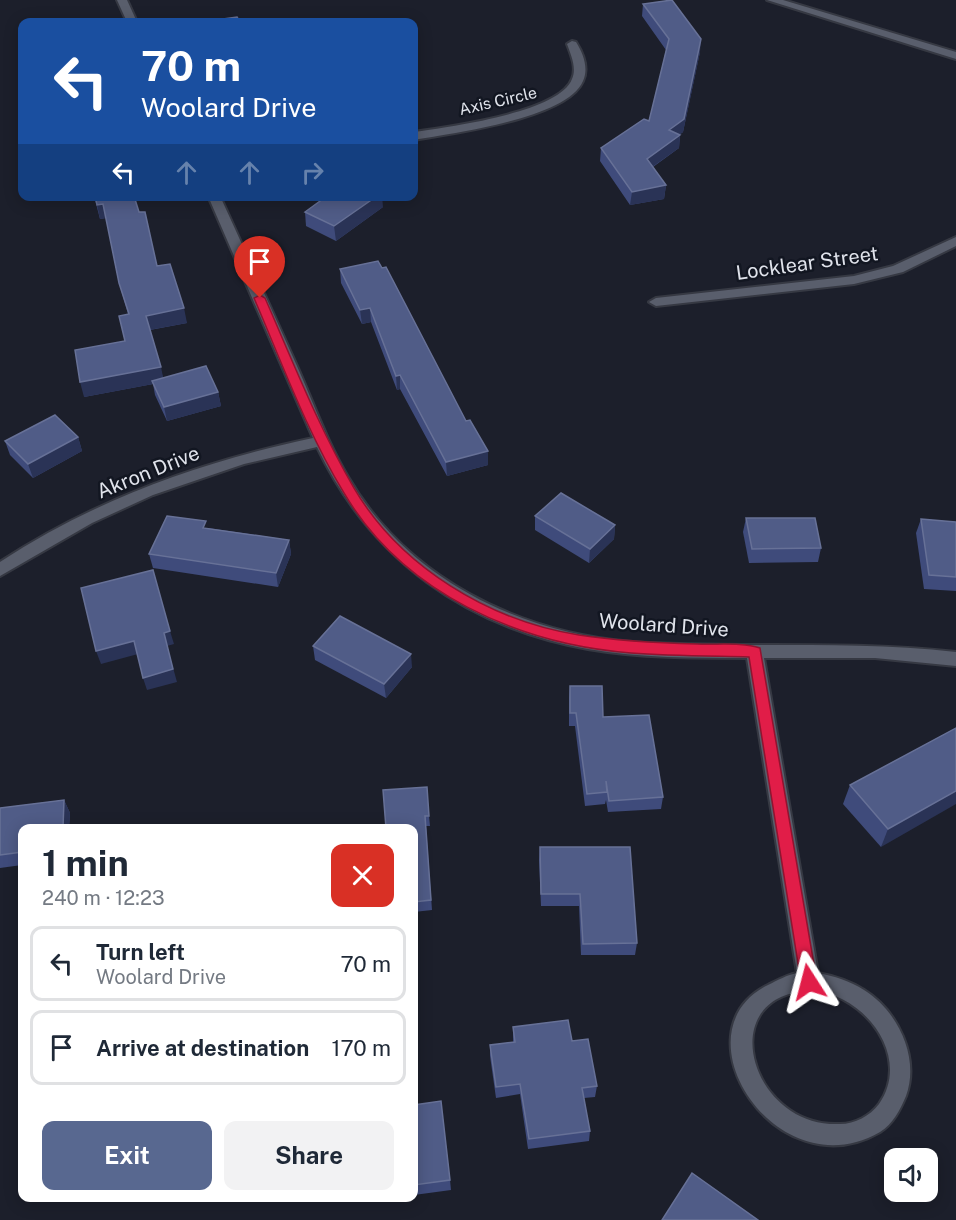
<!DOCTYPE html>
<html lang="en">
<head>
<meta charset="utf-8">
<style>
  :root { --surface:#fff; --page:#f2f2f3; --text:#1f2937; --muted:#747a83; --line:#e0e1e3; --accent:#586890 }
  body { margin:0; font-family:"Public Sans",sans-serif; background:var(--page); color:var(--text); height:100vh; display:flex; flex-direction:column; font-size:22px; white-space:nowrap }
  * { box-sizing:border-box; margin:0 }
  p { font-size:20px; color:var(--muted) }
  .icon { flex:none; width:33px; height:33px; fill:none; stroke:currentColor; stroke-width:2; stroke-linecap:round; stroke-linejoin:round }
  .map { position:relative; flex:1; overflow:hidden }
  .drawer { position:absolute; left:18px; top:824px; width:400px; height:378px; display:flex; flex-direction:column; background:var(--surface); border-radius:12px; box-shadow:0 3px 15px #0003 }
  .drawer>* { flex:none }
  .guide { position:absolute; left:18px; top:18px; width:400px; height:183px; border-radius:12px; box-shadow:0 3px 15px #0003; background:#1a4fa0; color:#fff; overflow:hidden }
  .buttons { position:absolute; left:884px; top:1148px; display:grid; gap:12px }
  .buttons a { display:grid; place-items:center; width:54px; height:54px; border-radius:12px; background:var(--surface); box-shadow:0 3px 15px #0003; font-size:30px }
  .pin { position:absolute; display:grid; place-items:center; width:51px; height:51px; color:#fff; margin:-62px -26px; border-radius:50% 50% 50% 0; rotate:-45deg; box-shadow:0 0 6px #0007 }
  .pin .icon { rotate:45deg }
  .me { position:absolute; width:66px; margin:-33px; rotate:351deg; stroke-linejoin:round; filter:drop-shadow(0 0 4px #0008) }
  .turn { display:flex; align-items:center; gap:21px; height:126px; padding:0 24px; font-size:27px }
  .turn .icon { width:78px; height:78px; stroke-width:2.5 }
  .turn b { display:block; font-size:42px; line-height:51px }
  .lanes { display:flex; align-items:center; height:57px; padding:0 24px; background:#0003; justify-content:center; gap:30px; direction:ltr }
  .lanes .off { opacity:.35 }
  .round { display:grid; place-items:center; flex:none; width:63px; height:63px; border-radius:12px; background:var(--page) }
  .head { display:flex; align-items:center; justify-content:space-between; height:102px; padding:0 24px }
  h1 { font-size:36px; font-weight:700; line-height:45px }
  .primary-button { display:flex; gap:12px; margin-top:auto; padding:12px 24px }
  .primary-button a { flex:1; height:69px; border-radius:12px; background:var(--accent); color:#fff; font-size:24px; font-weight:700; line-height:69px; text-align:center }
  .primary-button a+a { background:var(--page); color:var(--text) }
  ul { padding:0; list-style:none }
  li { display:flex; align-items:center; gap:18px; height:75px; margin:0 12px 9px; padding:0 12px; border:3px solid var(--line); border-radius:12px }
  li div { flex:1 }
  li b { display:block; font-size:22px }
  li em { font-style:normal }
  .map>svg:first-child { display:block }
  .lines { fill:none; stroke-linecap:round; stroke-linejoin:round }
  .minor-casing { stroke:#363943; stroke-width:4 }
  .minor { fill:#595e6c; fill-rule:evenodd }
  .wall { fill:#3f4b7b }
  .shaded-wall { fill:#2a3356 }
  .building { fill:#505c87; stroke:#677197; stroke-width:1.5 }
  .route { fill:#e11d48; stroke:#92132f; stroke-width:1.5 }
  .labels { text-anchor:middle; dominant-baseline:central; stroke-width:5; stroke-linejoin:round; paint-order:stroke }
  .far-street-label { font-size:16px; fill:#e0e3eb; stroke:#121621 }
  .street-label { font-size:20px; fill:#e0e3eb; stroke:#121621 }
</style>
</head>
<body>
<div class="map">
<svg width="956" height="1220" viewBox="0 0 956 1220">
  <rect width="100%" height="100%" fill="#1c1f2b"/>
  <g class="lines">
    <defs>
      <g id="minor">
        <path d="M117,0H127L137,22H127Z"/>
        <path d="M767,0H783L956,52V59Z"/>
        <path d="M572,41L576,42C583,53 589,68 583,81C567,119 452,133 414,140V132C447,127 559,113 572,79C577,68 571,55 567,44Z"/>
        <path d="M208,196H220C246,253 272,310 297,366C314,404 327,442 348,477C407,578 518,633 633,642C741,649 848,640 956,652V666L875,658H764L818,973C834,976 850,981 864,990C898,1011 920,1058 906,1096C900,1110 893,1124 880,1132C777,1192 673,1032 768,985C778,980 787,975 797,973L747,658C694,658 640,658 588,649C466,627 371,560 317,447L244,464L153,495L92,523L0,576V562C96,499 201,462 313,438ZM814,991C865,995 912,1057 879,1104C870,1116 855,1124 840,1124C748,1128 712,990 814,991Z"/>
        <path d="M956,237V246L903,272L854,284L656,306L649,302L656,298L854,276L893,266Z"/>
      </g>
    </defs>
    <use href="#minor" class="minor-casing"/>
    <use href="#minor" class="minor"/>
  </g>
  <g class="wall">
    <path d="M643,4L700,52L683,132L679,135H680L679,148L653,167L666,185L664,199L630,205L600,161L601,148L649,121L666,50L642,16Z"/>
    <path d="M94,196L157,266L187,323L150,330L163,378L218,392L221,406L167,421L155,395L153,384L84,397L125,341L128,314L119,283L106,218L100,219Z"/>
    <path d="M383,207L336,241L306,226L305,212Z"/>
    <path d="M340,269L488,465L447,476L400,389L397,390L371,322L362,324L341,283Z"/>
    <path d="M78,437L82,451L33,478L10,455L5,441Z"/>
    <path d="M535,516L615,525L614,539L589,563L535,530Z"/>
    <path d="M746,518L821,548L818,562L749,563L743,532Z"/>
    <path d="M921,519L956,522V591L924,589L916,533Z"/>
    <path d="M208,528L289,540L291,554L278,587L153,568L149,554Z"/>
    <path d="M313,646L412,667L386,698L315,660Z"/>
    <path d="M570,686L603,717L663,797L661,809L608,812L606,800L605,804L585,806L575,726H569V698Z"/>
    <path d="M956,728L881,847L843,804L850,785Z"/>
    <path d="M383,790L429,816L430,826H426L432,910L414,912V828Z"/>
    <path d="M64,800L70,813L69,828H22V865L0,868V808Z"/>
    <path d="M540,847L637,943L635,955H581L579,906H541L539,860Z"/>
    <path d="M513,1027L572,1041L597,1086L595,1097L584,1098L590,1131L589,1141L528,1149L520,1094L496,1098L490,1056V1045L513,1042Z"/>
    <path d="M414,1105L450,1180L451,1190L414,1195Z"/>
  </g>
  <g class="shaded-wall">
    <path d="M701,39L700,52L683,132L668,143L669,130Z"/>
    <path d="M680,135L679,148L645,172L647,159Z"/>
    <path d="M666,185L664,199L630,205L632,192Z"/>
    <path d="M377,196H382L383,207L336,241L334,226Z"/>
    <path d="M103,204L106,218L100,219L97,205Z"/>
    <path d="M184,308L187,323L149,330L146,316Z"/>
    <path d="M370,308L371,322L362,324L360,310Z"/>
    <path d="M161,367L164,382L152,381L153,384L84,397L80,382Z"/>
    <path d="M400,375V389L397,390L396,376Z"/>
    <path d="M218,392L221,406L167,421L164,407Z"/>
    <path d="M78,437L82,451L33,478L28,464Z"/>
    <path d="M488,451V465L447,476L446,462Z"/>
    <path d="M615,525L614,539L589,563L590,549Z"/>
    <path d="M289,540L291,554L278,587L276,573Z"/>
    <path d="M170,631L174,644L167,646L177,682L147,690L143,678L164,633Z"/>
    <path d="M134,641L138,654L101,664L96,651Z"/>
    <path d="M411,654L412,667L386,698L384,684Z"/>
    <path d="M956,791V804L881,847L888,829Z"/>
    <path d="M64,800L70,813L69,828H63Z"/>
  </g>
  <g class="building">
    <path d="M672,0L701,39L684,119L669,130L680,135L647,159L666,185L632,192L601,148L644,119L649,121L669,39L643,4Z"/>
    <path d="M237,17L240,22H209V21Z"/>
    <path d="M95,196H134L139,212H145L157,266L170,264L184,308L146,316L161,367L80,382L75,350L125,341L119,316L129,314L119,283L103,204L97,205Z"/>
    <path d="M327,196H377L334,226L305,212Z"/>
    <path d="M378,261L382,268L386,267L466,421L470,420L488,451L446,462L400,375L396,376L370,308L360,310L340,269Z"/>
    <path d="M206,366L218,392L164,407L152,381Z"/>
    <path d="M55,415L78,437L28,464L5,441Z"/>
    <path d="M561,493L615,525L590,549L535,516Z"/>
    <path d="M167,516L206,521L203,528L289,540L276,573L149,554Z"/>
    <path d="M746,518H815L821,548L752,549Z"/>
    <path d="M921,519L956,522V577L929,575Z"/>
    <path d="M153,570L170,631L164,633L173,669L143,678L134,641L96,651L81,588Z"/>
    <path d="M340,616L411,654L384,684L313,646Z"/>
    <path d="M570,686H602L603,717L649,715L663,797L609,801L606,781L607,792L587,794L576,713H570Z"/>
    <path d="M956,728V791L888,829L850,785Z"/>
    <path d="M427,787L429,816H425L431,900L414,902V828H386L383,790Z"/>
    <path d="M64,800L63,828H22V852L0,855V808Z"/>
    <path d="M540,847H630L637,943L583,944L580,894H541Z"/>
    <path d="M568,1020L572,1041L588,1039L597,1086L582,1088L590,1131L529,1139L520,1084L496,1087L490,1045L515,1042L513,1027Z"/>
    <path d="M441,1101L450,1180L414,1185V1105Z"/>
    <path d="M692,1173L758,1220H662Z"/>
  </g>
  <path class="route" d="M260,295L265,298C293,362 319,428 354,488C400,567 490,621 579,635C619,641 657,643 697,644C717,645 742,642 760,648L817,982L815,988L809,990L803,988L801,982L749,657C710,656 670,656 631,653C518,644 403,593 344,493C307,432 282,363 254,298Z"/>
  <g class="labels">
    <g class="far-street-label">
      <text transform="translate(498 101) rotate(-13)">Axis Circle</text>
    </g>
    <g class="street-label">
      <text transform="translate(807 263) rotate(-8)">Locklear Street</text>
      <text transform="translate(148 472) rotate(-22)">Akron Drive</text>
      <text transform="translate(664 625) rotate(4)">Woolard Drive</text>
    </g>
  </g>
</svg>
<div class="buttons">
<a><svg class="icon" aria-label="sound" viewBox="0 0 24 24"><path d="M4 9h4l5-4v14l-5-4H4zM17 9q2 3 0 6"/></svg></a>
</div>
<div class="pin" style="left:260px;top:298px;background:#d93025"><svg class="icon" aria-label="arrive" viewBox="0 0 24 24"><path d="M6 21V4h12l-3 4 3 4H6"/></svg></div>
<svg class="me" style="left:809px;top:982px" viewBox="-20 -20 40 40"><path d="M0-17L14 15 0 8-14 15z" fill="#e11d48" stroke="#fff" stroke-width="4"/></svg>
<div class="guide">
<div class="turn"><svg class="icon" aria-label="left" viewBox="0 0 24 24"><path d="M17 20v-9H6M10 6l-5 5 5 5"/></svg><div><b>70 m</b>Woolard Drive</div></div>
<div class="lanes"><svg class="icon" aria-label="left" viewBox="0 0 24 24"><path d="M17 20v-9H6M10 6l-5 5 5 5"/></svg><svg class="icon off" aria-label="ahead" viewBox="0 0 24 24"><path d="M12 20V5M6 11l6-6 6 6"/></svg><svg class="icon off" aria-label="ahead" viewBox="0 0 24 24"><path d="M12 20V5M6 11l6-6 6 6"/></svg><svg class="icon off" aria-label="right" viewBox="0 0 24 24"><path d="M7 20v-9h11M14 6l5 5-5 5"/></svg></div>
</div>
<section class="drawer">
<div class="head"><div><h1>1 min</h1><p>240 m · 12:23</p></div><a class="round" style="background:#d93025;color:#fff"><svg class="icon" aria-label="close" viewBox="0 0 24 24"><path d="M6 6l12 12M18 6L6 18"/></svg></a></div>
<ul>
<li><svg class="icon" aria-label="left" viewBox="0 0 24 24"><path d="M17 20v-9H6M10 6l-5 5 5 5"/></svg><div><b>Turn left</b><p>Woolard Drive</p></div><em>70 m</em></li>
<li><svg class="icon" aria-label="arrive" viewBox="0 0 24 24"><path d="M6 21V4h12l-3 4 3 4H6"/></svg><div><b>Arrive at destination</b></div><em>170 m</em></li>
</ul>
<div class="primary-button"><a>Exit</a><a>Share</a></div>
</section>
</div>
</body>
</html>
